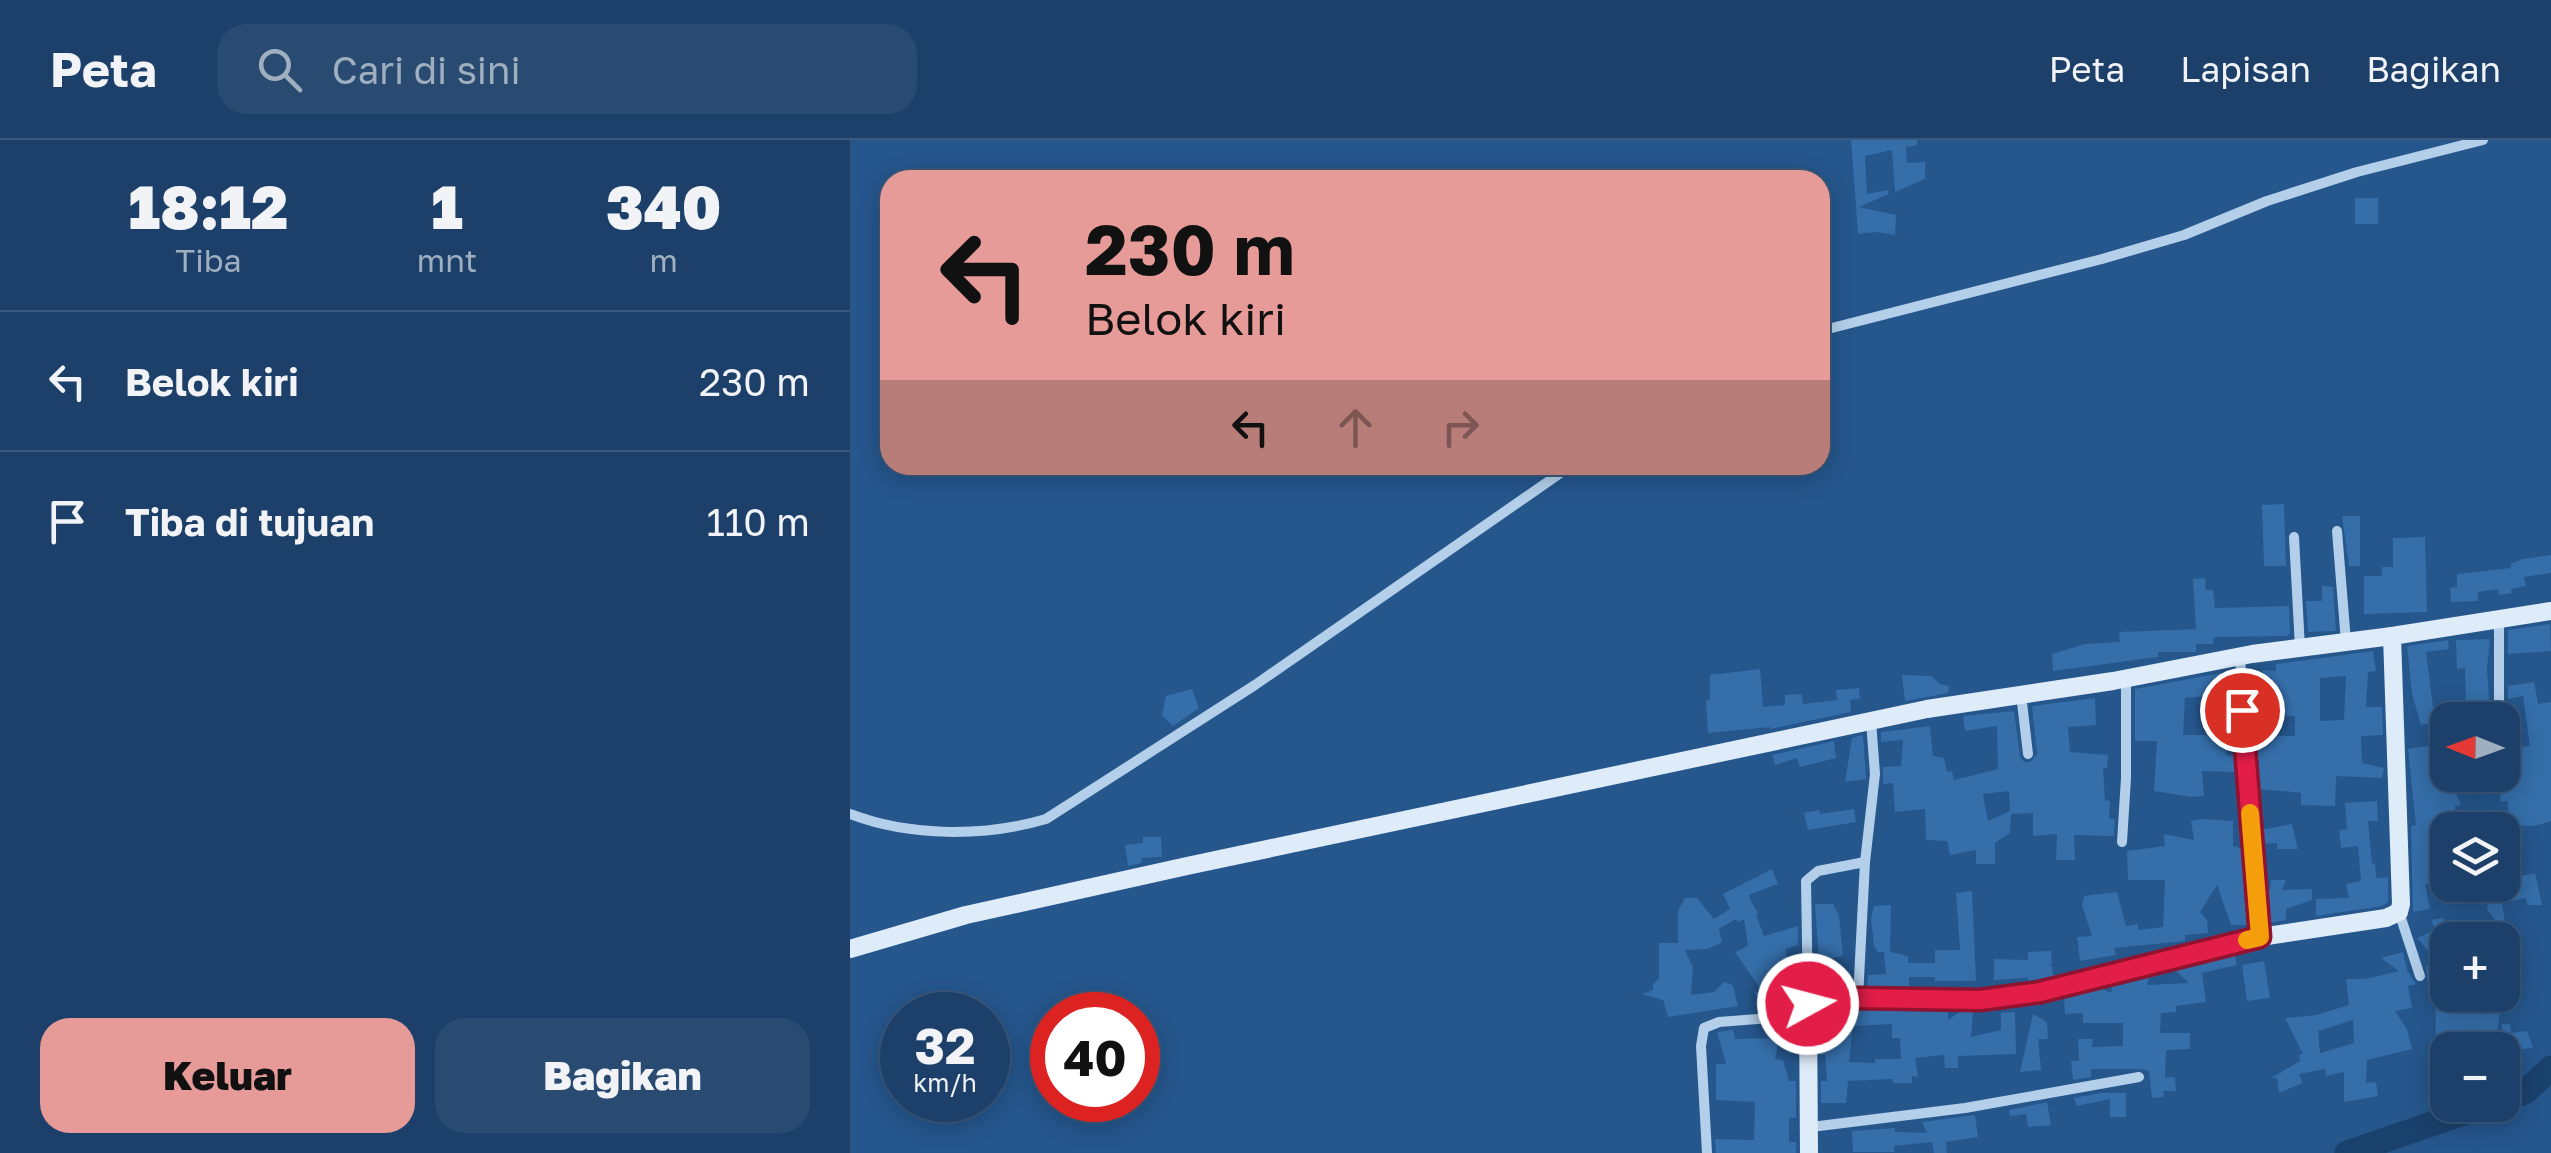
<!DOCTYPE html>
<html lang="id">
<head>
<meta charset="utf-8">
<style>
  :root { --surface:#1c4069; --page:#294b71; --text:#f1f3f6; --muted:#a0afc0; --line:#3a597d; --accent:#e69b98 }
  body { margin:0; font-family:"Golos Text",sans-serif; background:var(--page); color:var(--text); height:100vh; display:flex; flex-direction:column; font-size:38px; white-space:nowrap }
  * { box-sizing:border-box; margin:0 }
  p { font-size:32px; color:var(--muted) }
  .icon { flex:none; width:55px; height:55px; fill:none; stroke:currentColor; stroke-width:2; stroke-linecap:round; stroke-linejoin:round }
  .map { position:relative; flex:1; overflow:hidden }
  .panel { display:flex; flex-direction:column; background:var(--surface); width:850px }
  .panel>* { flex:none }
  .top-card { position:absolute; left:30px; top:30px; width:950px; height:305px; border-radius:30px; box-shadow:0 5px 25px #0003,0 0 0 2px var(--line); background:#e69b98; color:#111; overflow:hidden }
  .needle { width:65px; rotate:271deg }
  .tools { position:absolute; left:1580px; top:562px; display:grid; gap:20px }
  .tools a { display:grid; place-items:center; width:90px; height:90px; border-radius:20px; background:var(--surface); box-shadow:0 5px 25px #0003,0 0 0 2px var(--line); font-size:50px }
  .speed { position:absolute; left:30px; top:852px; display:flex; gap:20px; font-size:50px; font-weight:700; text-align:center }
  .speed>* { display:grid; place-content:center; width:130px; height:130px; border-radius:50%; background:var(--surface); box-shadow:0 5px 25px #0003,0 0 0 2px var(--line); line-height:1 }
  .speed small { font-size:25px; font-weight:400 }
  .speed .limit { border:15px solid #d22; background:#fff; color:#111 }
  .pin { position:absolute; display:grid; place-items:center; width:85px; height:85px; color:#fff; margin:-42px; border:5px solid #fff; border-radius:50%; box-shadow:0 2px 10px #0007 }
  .me { position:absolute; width:110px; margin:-55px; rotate:83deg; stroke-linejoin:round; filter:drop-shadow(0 0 8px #0008) }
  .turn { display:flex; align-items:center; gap:35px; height:210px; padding:0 40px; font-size:45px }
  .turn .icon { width:130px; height:130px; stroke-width:2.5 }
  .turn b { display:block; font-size:70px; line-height:85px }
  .lanes { display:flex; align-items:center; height:95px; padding:0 40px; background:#0003; justify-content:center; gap:50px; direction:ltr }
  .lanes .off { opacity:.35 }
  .eta { display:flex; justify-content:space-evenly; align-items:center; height:170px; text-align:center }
  .eta b { font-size:60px; font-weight:800; line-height:70px }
  .action { display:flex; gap:20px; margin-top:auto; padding:20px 40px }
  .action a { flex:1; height:115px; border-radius:30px; background:var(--accent); color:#111; font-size:40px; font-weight:800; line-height:115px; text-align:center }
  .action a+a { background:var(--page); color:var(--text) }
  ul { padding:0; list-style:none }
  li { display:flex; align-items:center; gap:30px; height:140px; padding:0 40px; border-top:2px solid var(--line) }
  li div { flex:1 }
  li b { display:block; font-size:38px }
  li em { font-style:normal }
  header { display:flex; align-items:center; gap:60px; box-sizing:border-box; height:140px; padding:0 50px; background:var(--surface); border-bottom:2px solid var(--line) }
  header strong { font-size:48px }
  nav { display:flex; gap:55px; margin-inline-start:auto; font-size:35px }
  .search { width:700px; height:90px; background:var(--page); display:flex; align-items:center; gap:25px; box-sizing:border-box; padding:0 35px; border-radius:30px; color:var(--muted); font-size:38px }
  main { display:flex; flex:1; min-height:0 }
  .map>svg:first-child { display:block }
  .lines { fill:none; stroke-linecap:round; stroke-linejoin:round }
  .river { stroke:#1a416c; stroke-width:25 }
  .building { fill:#356ea9; fill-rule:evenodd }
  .street { stroke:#b3cfea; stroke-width:10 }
  .secondary { stroke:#deebf8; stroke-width:18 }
  .route-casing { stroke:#92132f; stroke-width:25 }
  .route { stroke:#e11d48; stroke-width:18 }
  .slow { stroke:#f59e0b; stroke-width:18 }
</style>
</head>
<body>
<header>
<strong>Peta</strong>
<div class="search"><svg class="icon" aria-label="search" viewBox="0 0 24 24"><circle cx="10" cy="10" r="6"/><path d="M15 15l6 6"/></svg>Cari di sini</div>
<nav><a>Peta</a><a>Lapisan</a><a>Bagikan</a></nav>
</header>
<main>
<section class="panel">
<div class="eta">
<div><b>18:12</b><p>Tiba</p></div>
<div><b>1</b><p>mnt</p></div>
<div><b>340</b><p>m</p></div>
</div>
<ul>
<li><svg class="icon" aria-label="left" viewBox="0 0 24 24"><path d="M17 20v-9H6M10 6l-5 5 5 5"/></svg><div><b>Belok kiri</b></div><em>230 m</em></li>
<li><svg class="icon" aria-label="arrive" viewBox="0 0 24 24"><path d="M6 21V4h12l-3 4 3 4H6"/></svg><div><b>Tiba di tujuan</b></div><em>110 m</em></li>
</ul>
<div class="action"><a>Keluar</a><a>Bagikan</a></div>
</section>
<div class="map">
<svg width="1701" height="1013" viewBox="0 0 1701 1013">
  <rect width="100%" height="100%" fill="#25568c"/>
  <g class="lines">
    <g class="river">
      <path d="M1652,960L1675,952L1701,928"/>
      <path d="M1497,1013L1637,965"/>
    </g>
  </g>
  <g class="building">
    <path d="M1001,0H1067V5L1056,7L1057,23L1075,22V39L1045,52L1042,10L1015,16L1017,54L1038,50L1039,54L1009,67L1046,75L1045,95L1026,92L1008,94Z"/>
    <rect x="1505" y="58" width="23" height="26"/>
    <path d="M1434,364L1436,426H1414L1412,365Z"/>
    <path d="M1492,376H1510V426H1499Z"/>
    <path d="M1575,397L1577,472L1514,474V436H1532V427H1543V398Z"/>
    <path d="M1701,415V433L1674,437L1676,446L1661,449L1662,453L1649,455L1648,449L1628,452V461L1601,462L1600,448L1607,447V434L1661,428L1660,424L1673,419Z"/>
    <path d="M1355,438L1356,450H1363L1365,468L1439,466L1440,492L1438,496L1367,497L1363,499V504H1346V512H1308V517L1203,531L1202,514L1235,504L1270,502L1269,492L1346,489L1343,439Z"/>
    <path d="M1472,446L1483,447L1486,491L1458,492L1456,461H1472Z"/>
    <path d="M1700,484L1701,511L1658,514V490Z"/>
    <path d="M1640,499L1637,528L1640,573L1620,576L1621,580H1598V635L1611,665L1605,666L1604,690H1598L1597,744H1575L1580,769L1563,772L1561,686L1566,685L1558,609L1589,604L1585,582L1571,585L1562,554L1557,506L1598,500L1599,509L1576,512L1583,567L1595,566L1616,563L1615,528L1607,529L1606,500Z"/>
    <path d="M1523,511L1526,531L1518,532L1516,567H1532L1533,595L1511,596L1512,623L1534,628L1532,638L1486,636L1485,666L1451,665V653L1408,649L1404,596H1445V576L1415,575L1417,563L1402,564L1401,552L1411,551L1412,530L1426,531V524ZM1496,536L1494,580L1470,581V538Z"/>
    <path d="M910,529L913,567L935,565V555L952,554L953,564L987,560L986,550L1009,548L1010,559L1000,560L1001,572L920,589V587L858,593L856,561L860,560V535Z"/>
    <path d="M1382,531L1384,563H1376V554L1335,558L1333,595H1358V590L1377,589L1376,615L1385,616V632L1352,631L1354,656L1341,657L1304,651L1307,601H1285V549Z"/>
    <path d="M1052,535L1081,536L1090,544L1099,546L1098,553L1055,561Z"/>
    <path d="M1684,542L1688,564L1701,562V681L1684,686L1659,685L1658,661L1651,662L1650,654L1658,648L1656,622H1663L1661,608L1680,606L1673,556L1658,559V546Z"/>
    <path d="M342,549L349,568L323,586L312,575L316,556Z"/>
    <path d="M1245,558L1246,585L1218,587L1220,612L1258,615L1257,628H1253L1255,660L1260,661L1259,679H1265L1264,696L1224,695L1225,720H1206L1207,694L1183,696V673L1161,674L1160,693L1145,703V724H1126V710L1100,715L1097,701L1076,700L1075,669L1045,672L1043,643L1033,644V627L1051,626L1053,600L1031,602V592L1080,586L1083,616L1094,618L1097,632L1102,631L1104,640L1148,629L1147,586L1115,591L1113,576L1164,571L1170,616L1174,622H1180L1187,614L1182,566ZM1159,651L1160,671L1138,681L1133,654Z"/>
    <path d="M1013,595L1016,639L995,642L1002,598Z"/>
    <path d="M984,601L986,618L950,627L947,618L925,625L922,615Z"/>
    <path d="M1527,661L1528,681H1518L1522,724L1525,723L1526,738L1538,737V762L1532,766L1466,776V759L1499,758L1496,744L1511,741L1508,706L1491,708L1489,690L1497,689L1495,663Z"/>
    <path d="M1004,669L1006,682L958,690L954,673L969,670L970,674Z"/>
    <path d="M1351,679L1383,681V706L1393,709L1400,785H1381L1367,745L1350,772L1357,780L1358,793L1335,795V801L1264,808L1266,815L1230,821L1227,797L1242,796L1232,765L1234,756L1267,752L1276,786L1288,784V790L1313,787L1315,740H1278L1277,711L1315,706L1314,694L1344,700L1341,681Z"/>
    <path d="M1442,684L1448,709H1427V703L1412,704L1411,690Z"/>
    <path d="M293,697H311L312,717L291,718L292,723L278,726L275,705L293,703Z"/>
    <path d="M922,729L928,744L899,755L900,759L908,773L906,774L914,796L948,786V805L935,809L942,833L945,832L949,842L946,859L912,869L904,851L914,854L885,812L898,806L894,779L888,782L886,779L869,789L872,802L858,809L835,810L843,827L841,855L864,852L874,842L883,845L888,866L818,877L813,860L792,854L803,850V844L809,839V803H828V771L835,758H847L864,779L880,769L873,754Z"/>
    <path d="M1685,733L1692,765H1677L1676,758L1652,763L1657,795L1637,769L1641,745H1652V740Z"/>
    <path d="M1421,740H1436L1432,750L1462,749V760L1436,769V780L1418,783L1415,749L1420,750Z"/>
    <path d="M1122,751L1126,841H1085V837H1059V846H1017L1018,835L1036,834L1034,812H1028L1024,806L1021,779L1024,766L1041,765L1040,812L1058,816V823H1085V810H1110L1106,753Z"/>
    <path d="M965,764H983L989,776L993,816L969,821Z"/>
    <path d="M1594,778L1598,855H1652L1647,894L1652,891V884H1660L1661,893L1677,891L1683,908L1663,910V915L1652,916V910H1607L1586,904L1585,844L1578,845L1576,826L1589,823L1567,798L1585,790L1581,780Z"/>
    <path d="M1201,811L1202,824L1199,825L1202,826L1203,836L1178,841V838L1144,840V819L1178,820V812Z"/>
    <path d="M1553,812L1557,830L1566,844L1558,846L1562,868L1545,871L1557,889L1562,909L1517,920L1516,943L1526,942L1528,956L1494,962V932L1476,936L1475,929L1449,934L1453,943L1429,953L1427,938H1421L1450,921L1449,915L1453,914L1435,878L1466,875L1499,865L1496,839H1515L1549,831L1531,818ZM1503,880L1504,903L1470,913L1468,891Z"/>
    <path d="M1385,816L1387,825L1352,833L1356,862L1326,866V872L1311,873L1310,893H1340V909L1316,910L1315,938L1325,937L1326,951H1313L1314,957L1302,958L1299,931L1291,929H1241V937L1223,940L1221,921H1229L1228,899H1243L1242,907L1273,906V883H1233V873L1215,874L1214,859L1253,849L1261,853L1262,847L1299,838L1297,845L1339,843L1326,831Z"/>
    <path d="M1414,821L1420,858L1397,861L1392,825Z"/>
    <path d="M1009,870L1098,872V880L1110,872H1123L1121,897L1151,890V873L1165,872L1166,914L1108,916V928H1095L1094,915L1065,918L1068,937L1062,936V943H1043V939L998,941L996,963H971V941H977L975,915H971V893H978V874ZM1042,884V898H1050L1051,919H1025V923L999,922L1003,886Z"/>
    <path d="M1183,874L1197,882L1198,899H1188L1191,930L1170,932Z"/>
    <path d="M883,890L885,899L929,898L925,919L933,920L939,941H946V978H939V1002H946V1013H866L865,999L904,1000L905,962L866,960V924H876L867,892Z"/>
    <path d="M1250,953H1276V977H1260V959L1227,966L1224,958Z"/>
    <path d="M1197,962L1201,985L1178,987L1176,974L1160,976L1159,970Z"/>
    <path d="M1125,975L1128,997L1096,1002L1097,1013H1084L1082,1002L1044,1006V1012H1003L1002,991L1045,988V992L1077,993L1072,982Z"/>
  </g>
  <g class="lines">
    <g class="street">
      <path d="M970,191L1252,119L1334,95L1417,61L1507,32L1633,0"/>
      <path d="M1487,391L1496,502"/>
      <path d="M1444,397L1450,508"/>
      <path d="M1649,481V580"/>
      <path d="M1390,517L1410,797"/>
      <path d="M1171,554L1178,614"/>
      <path d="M1649,645V635"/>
      <path d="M0,674C60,697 135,697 196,679L405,545L722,325"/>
      <path d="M1272,702L1276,638V538"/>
      <path d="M1549,772L1570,836"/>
      <path d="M1008,858L1015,722L1025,634L1021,581"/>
      <path d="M958,864L956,741L968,731L1015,722"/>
      <path d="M961,987L1115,968L1289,937"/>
      <path d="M857,1013L851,906L854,888L869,882L959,875"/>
    </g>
    <g class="secondary">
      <path d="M0,809L116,775L337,726L1077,569L1263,541L1402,514L1542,496"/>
      <path d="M959,1013L958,864L1008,858L1130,860L1190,852L1410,797L1536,778L1549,772L1551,764L1542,496L1701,471"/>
    </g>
  </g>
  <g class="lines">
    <defs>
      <path id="route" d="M958,864L1008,858L1130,860L1190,852L1410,797L1392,570"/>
    </defs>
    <use href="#route" class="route-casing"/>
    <use href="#route" class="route"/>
    <path class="slow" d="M1397,800L1410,797L1400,673"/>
  </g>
</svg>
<div class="tools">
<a><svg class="needle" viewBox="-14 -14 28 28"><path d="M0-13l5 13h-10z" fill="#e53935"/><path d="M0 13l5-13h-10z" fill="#a0afc0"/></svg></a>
<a><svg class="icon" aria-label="layers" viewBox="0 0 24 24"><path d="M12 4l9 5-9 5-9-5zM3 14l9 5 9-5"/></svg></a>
<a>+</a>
<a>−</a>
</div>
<div class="speed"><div>32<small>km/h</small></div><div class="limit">40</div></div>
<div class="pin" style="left:1392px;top:570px;background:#d93025"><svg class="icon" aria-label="arrive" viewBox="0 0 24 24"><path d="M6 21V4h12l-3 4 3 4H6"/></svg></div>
<svg class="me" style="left:958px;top:864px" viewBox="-20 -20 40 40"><circle r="17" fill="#e11d48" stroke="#fff" stroke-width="3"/><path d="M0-11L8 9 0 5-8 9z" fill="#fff"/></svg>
<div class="top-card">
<div class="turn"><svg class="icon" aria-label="left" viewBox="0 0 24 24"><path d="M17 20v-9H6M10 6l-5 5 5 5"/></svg><div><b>230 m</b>Belok kiri</div></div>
<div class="lanes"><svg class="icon" aria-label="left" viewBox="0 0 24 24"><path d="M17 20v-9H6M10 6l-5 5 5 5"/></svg><svg class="icon off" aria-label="ahead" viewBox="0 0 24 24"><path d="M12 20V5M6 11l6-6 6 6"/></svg><svg class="icon off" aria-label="right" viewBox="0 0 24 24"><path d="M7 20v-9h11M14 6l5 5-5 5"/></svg></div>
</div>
</div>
</main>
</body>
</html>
